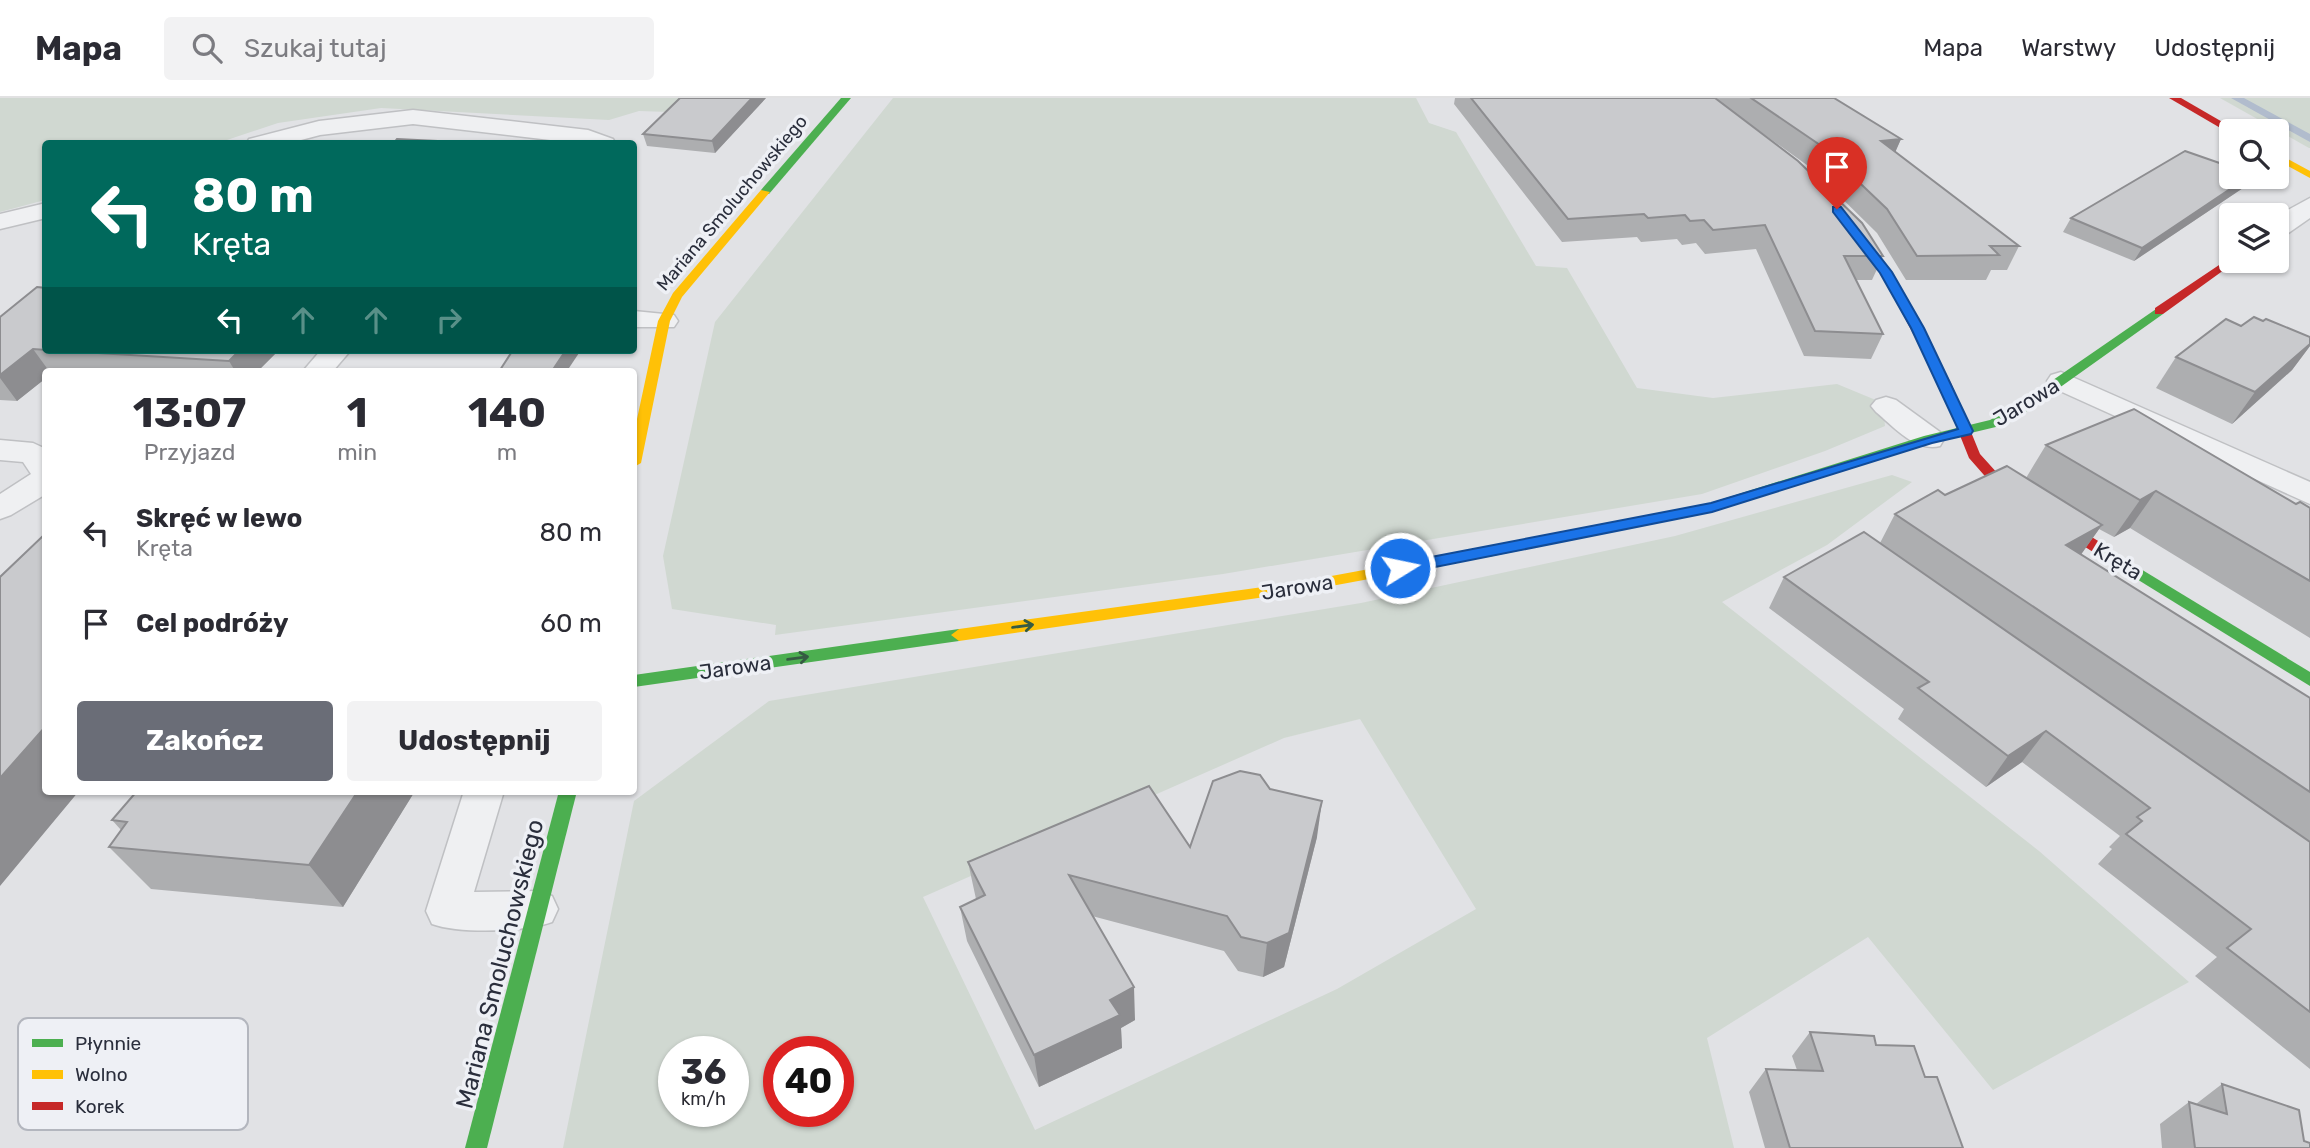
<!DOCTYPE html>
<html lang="pl">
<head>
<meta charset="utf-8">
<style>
  :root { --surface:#fff; --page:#f2f2f3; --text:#2b2b33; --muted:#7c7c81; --line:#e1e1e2; --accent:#6a6d77 }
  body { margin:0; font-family:Rubik,sans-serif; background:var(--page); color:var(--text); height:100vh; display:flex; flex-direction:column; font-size:26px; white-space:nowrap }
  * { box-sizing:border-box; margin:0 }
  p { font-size:23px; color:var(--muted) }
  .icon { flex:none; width:38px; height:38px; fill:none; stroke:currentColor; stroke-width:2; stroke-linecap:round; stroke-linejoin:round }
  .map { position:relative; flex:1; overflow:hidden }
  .panel { position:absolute; left:42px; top:270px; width:595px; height:427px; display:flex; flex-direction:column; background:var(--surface); border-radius:7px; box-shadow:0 2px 5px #0004 }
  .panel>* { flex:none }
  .top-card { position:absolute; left:42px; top:42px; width:595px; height:214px; border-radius:7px; box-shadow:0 2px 5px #0004; background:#00695c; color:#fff; overflow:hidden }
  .fabs { position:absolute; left:2219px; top:21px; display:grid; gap:14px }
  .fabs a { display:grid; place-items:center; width:70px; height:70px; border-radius:7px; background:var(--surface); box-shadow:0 2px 5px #0004; font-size:35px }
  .speed { position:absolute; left:658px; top:938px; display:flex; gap:14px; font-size:35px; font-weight:700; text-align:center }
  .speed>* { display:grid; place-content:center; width:91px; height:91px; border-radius:50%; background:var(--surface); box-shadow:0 2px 5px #0004; line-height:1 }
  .speed small { font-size:18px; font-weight:400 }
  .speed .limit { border:10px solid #d22; background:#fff; color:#111 }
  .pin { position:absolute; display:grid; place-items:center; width:60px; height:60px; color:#fff; margin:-72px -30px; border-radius:50% 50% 50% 0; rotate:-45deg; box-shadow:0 0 7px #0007 }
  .pin .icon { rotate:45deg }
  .me { position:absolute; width:77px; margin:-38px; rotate:80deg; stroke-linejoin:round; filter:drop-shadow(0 0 5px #0008) }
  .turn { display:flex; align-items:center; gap:24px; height:147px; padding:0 35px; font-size:32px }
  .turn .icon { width:91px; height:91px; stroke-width:2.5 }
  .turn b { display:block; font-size:49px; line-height:60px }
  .lanes { display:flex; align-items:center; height:66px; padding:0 35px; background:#0003; justify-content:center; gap:35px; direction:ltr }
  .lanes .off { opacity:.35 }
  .eta { display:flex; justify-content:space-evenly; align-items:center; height:119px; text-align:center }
  .eta b { font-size:42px; font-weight:700; line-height:49px }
  .cta { display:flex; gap:14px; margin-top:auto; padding:14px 35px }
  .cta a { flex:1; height:80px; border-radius:7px; background:var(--accent); color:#fff; font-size:28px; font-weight:700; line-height:80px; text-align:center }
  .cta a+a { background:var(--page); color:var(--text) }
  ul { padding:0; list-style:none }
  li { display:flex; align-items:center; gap:21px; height:91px; padding:0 35px }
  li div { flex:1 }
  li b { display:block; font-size:26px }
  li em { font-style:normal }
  header { display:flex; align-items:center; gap:42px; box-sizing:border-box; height:98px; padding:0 35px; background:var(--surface); border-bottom:2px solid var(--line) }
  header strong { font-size:33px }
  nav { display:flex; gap:38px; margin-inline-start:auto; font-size:24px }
  .search { width:490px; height:63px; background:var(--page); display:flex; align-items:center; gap:18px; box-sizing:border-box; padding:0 24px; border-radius:7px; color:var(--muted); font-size:26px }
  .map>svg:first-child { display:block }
  .green { fill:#d0d8d1; fill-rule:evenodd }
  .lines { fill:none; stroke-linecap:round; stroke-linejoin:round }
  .stream { fill:#b1bccd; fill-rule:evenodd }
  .lane-casing { stroke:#bfc0c3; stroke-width:3 }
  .street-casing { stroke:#bfc0c3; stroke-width:3 }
  .lane { fill:#eff0f2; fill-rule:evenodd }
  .street { fill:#eff0f2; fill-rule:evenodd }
  .fast { fill:#4caf50; fill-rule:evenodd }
  .slow { fill:#ffc107; fill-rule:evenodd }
  .jam { fill:#c62828; fill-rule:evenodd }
  .wall { fill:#adaeb0 }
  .shaded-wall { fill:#8d8d90 }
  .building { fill:#c9cacd; stroke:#8d8d90; stroke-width:2 }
  .oneway { stroke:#365b43 }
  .route { fill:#1a73e8; stroke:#114b97; stroke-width:2 }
  .labels { text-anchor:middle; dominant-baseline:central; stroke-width:7; stroke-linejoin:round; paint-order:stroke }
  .far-street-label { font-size:18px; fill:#2a2e3c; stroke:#eef0f5 }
  .street-label { font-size:21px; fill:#2a2e3c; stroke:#eef0f5 }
  .near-street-label { font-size:24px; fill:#2a2e3c; stroke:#eef0f5 }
  .key { fill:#eef0f5; stroke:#b3b6be; stroke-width:2 }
  .key-label { font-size:19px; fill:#2a2e3c }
</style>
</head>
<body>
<header>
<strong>Mapa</strong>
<div class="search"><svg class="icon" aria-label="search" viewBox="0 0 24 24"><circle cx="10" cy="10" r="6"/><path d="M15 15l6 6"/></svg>Szukaj tutaj</div>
<nav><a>Mapa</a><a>Warstwy</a><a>Udostępnij</a></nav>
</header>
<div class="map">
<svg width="2310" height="1050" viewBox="0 0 2310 1050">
  <rect width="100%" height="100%" fill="#e1e2e5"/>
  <g class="green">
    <path d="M0,0H684L669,14L639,13L609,22L381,10L278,25L218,45L46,46L45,102L0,114Z"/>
    <path d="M893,0H1416L1429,25L1456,34L1536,168L1567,170L1637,290L1713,300L1837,286L1883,305L1885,328L1825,353L1702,396L1223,476L775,537L776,527L672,511L663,458L715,224Z"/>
    <path d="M2220,0H2310V50H2309Z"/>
    <path d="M1892,377L1912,384L1827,447L1722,504L2039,753L2189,884L1993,992L1868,839L1707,940L1734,1050H563L634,703L769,603L1361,505L1675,438ZM1360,621L1476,811L1337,891L1035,1032L923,799L1284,640ZM674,954H733V1013H674ZM779,954H838V1013H779Z"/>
  </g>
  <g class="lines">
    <path class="stream" d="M2231,0H2244L2310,36V44Z"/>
    <defs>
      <g id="lane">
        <path d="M413,12L588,32L613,41L616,46H584L413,26L320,37L286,46H246L249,41L319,23Z"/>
        <path d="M46,105V120L0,131V116Z"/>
        <path d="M634,213L674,217L678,223L674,229H634Z"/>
        <path d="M321,252H351L333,273H303Z"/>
        <path d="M2061,274L2310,384V406L2051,289L2047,283L2051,277Z"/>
        <path d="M1886,299L1896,302L1940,334L1944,341L1940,348C1915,354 1894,329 1876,314L1871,308L1876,302Z"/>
        <path d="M0,342L33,345L46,351V396L11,417L0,421V396L31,376L23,364L0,362Z"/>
        <path d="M464,693H504L474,794L537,793L552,798L558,811L552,824C524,834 460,836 432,826L426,813Z"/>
      </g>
      <path id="street" d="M2310,100V120L2287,136L2277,138V118Z"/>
    </defs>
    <use href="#lane" class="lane-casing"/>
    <use href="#street" class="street-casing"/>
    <use href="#lane" class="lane"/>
    <use href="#street" class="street"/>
    <g class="fast">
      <path d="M841,0H851L769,96H761V92Z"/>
      <path d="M2159,209L2163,210V216L2024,315L2000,328L1933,344L1712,414L1488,459L1481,454L1488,449L1710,405L1924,338L1990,322L2014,309Z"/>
      <path d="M2098,445L2310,574V588L2093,454L2091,450Z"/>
      <path d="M959,531L967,537L959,543L634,589V577Z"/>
      <path d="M559,693H577L487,1050H465Z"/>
    </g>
    <g class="slow">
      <path d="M2277,55L2310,73V80L2277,62Z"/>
      <path d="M761,92L770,94L682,199L670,223L641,365L634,369V335L658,223L673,195Z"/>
      <path d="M1488,449L1493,450L1495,454L1493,458L1299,494L959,543L951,537L959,531L1299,484Z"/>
    </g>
    <g class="jam">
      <path d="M2169,0H2181L2238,33L2229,35Z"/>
      <path d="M1843,121H1851L1892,174L1951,285L1980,356L2008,387L2103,446L2105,450L2103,454H2093L1998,393L1969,360L1939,285L1881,175L1843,125Z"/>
      <path d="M2231,159V163H2236L2235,164L2163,216H2155V210Z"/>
    </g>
  </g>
  <g class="wall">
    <path d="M766,0L715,55L647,48L643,36Z"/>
    <path d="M1455,0H1834L1901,41L1895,54L2019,148L2007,172H1991L1986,182H1906L1877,135L1811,70L1751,27L1883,158L1872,182H1856L1883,236L1871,261L1804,258L1756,151L1705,156L1696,145L1682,147L1677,141L1641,144L1637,139L1562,144L1454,6Z"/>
    <path d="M2231,79H2250L2243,90L2134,163L2063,134L2071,120Z"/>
    <path d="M0,219L46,252H279L258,273H46V280L17,303L0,302Z"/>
    <path d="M2263,223L2310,239V248L2292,272L2232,326L2156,290L2176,259L2241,228Z"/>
    <path d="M2046,347L2310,410V540L2130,430L2114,439L2099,431L2081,456L2310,600V971L2195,878L2217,859L2098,766L2112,751L2109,749L2120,738L2022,664L1986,689L1898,621L1904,611L1769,510L1784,479L1880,445L1895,416L1945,397L2026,380Z"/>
    <path d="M1270,691L1317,739L1284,869L1263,879L1238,873L1224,853L1092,818L1135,922L1121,930L1122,950L1039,989L967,843L960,809L976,801L968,764L1190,749Z"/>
    <path d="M137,693H415L343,809L151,791L109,749L121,732L112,722Z"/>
    <path d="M1810,934L1876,947L1925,979L1963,1050H1765L1749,994L1766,971L1797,972L1792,958Z"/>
    <path d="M2222,986L2304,1043L2310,1050H2162L2160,1026L2189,1004L2196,1006Z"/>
  </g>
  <g class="shaded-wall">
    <path d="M752,0H766L715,55L712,43Z"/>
    <path d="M1901,41L1891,64L1881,43Z"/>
    <path d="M2248,79H2250L2243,90L2134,163L2142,150Z"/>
    <path d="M2310,246V248L2292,272L2232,326L2255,294Z"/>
    <path d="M33,251L49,273H46V280L17,303L0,280V277Z"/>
    <path d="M240,252H279L258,273H235L229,263Z"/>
    <path d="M566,252H581L567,273H552Z"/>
    <path d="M2156,393L2130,430L2114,439L2140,402Z"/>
    <path d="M2102,427L2080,458L2066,447Z"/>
    <path d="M46,628V693H79L0,788V680Z"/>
    <path d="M2046,633L2022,664L1986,689L2008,658Z"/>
    <path d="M358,693H415L343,809L309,767Z"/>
    <path d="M1322,703L1317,739L1284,869L1263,879L1267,845Z"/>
    <path d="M1134,889L1135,922L1121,930L1122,950L1039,989L1034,957L1110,902Z"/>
  </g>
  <g class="building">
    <path d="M680,0H752L712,43L643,36Z"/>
    <path d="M1471,0H1715L1798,63L1862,125L1883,158H1844L1883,236L1815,233L1765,127L1713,132L1704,122L1690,123L1685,117L1648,120L1644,116L1568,121Z"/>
    <path d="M1751,0H1834L1901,41L1881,43L2019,148H1990L1999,157L1917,158L1887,111L1820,47Z"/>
    <path d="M397,41L456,44L454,46H393Z"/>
    <path d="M2185,53L2231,69V79H2248L2142,150L2071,120Z"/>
    <path d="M37,189L46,190V252L33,251L0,277V219Z"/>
    <path d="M2254,219L2263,223L2266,221L2310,239V246L2255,294L2176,259L2226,221L2241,228Z"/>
    <path d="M48,252H240L229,263Z"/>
    <path d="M513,252H566L552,273L500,272Z"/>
    <path d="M2134,311L2296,406L2300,404L2310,410V483L2156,393L2140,402L2046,347Z"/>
    <path d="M2007,368L2102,427L2066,447L2310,600V694L1895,416L1938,392L1945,397Z"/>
    <path d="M1864,434L2310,744V914L2227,850L2251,831L2126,736L2142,723L2137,719L2150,710L2046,633L2008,658L1918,590L1929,584L1784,479Z"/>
    <path d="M46,435V628L0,680V479Z"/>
    <path d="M1240,673L1260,677L1270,691L1322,703L1289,835L1267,845L1241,839L1227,818L1069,777L1134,889L1110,902L1120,917L1034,957L960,809L985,797L968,764L1149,688L1190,749L1213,683Z"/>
    <path d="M137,693H358L309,767L109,749L127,724L112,722Z"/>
    <path d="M1810,934L1874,938L1876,947L1914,948L1925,979H1937L1963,1050H1790L1766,971L1823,973Z"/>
    <path d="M2222,986L2299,1012L2304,1043L2310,1045V1050H2195L2189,1004L2227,1016Z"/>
  </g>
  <defs><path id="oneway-shaft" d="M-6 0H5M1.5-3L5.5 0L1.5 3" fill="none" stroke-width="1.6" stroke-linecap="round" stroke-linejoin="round" transform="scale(1.75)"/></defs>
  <g class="oneway">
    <use href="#oneway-shaft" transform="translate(1023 528) rotate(-8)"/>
    <use href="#oneway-shaft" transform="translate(798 560) rotate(-8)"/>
  </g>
  <path class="route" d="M1833,109H1841L1892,174L1924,230L1973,333L1971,336L1932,345L1712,414L1400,476L1395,474V467L1400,465L1711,405L1958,331L1911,230L1880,175L1833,114Z"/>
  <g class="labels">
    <g class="far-street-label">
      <text transform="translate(732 105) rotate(-50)">Mariana Smoluchowskiego</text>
    </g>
    <g class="street-label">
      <text transform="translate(2026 304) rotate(-31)">Jarowa</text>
      <text transform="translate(2118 463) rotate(31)">Kręta</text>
      <text transform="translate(1297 489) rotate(-9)">Jarowa</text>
      <text transform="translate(735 569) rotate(-8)">Jarowa</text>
    </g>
    <g class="near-street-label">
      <text transform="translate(500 866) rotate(-76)">Mariana Smoluchowskiego</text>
    </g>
  </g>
  <rect x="18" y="920" width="230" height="112" rx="10" class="key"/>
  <rect x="32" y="941" width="31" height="8" fill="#4caf50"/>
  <rect x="32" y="972" width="31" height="9" fill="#ffc107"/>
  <rect x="32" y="1004" width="31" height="8" fill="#c62828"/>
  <g class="key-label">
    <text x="75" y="952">Płynnie</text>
    <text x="75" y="983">Wolno</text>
    <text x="75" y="1015">Korek</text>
  </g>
</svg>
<div class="fabs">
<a><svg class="icon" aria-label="search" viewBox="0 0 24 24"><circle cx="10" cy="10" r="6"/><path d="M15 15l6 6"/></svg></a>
<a><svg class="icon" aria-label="layers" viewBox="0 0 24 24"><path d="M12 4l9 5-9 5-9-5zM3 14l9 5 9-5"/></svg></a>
</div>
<div class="speed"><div>36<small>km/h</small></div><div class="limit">40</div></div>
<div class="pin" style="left:1837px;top:111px;background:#d93025"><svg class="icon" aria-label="arrive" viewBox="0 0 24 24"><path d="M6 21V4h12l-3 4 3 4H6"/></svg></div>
<svg class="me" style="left:1400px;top:470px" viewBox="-20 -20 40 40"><circle r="17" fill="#1a73e8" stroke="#fff" stroke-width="3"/><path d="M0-11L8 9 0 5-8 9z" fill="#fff"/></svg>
<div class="top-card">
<div class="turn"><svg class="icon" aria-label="left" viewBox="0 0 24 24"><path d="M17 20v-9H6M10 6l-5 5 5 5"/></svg><div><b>80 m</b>Kręta</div></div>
<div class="lanes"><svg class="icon" aria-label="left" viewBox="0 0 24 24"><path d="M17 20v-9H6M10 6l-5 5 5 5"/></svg><svg class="icon off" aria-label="ahead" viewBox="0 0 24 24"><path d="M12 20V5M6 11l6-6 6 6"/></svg><svg class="icon off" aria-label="ahead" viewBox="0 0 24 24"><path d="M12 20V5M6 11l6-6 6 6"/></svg><svg class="icon off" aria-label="right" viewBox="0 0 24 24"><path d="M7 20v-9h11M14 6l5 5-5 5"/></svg></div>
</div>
<section class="panel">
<div class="eta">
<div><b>13:07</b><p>Przyjazd</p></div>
<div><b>1</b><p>min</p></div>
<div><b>140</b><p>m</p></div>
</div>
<ul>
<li><svg class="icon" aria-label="left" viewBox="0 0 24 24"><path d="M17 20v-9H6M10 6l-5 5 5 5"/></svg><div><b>Skręć w lewo</b><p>Kręta</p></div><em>80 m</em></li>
<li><svg class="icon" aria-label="arrive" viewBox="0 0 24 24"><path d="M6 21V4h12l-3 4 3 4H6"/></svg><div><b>Cel podróży</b></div><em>60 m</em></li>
</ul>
<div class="cta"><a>Zakończ</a><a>Udostępnij</a></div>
</section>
</div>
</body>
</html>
